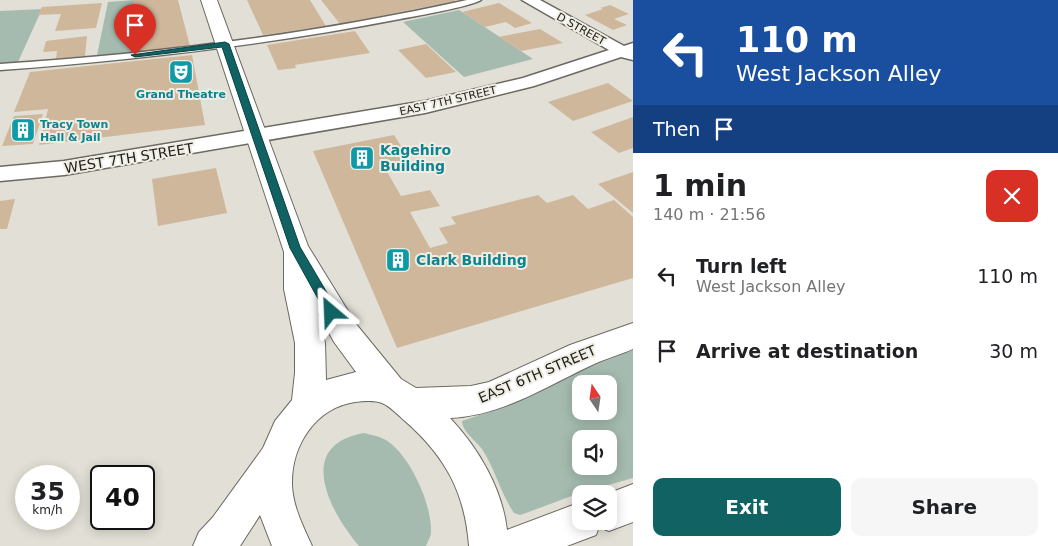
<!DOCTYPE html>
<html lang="en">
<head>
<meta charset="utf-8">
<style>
  :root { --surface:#fff; --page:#f6f6f6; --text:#202124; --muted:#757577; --accent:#106263 }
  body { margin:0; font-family:"DejaVu Sans",sans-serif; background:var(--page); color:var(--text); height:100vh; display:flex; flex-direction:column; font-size:19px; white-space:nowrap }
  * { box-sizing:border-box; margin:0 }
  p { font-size:16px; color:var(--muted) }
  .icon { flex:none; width:28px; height:28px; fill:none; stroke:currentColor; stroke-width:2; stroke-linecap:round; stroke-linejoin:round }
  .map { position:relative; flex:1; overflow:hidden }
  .panel { display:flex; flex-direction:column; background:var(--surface); width:425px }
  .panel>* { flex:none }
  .guide { background:#1a4fa0; color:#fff; overflow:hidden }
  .needle { width:32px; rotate:347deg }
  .buttons { position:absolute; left:572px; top:375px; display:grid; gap:10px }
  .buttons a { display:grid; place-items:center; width:45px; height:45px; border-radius:10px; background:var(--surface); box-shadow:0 2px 12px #0003; font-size:25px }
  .speed { position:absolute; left:15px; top:465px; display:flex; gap:10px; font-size:25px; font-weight:700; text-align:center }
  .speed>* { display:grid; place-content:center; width:65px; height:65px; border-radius:50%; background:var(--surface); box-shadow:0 2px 12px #0003; line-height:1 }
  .speed small { font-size:12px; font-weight:400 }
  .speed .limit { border:2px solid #111; border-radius:8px; background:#fff; color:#111 }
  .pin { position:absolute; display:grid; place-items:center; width:42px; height:42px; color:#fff; margin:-51px -21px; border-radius:50% 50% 50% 0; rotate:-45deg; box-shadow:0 0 5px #0007 }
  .pin .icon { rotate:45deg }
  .me { position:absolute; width:55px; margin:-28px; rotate:334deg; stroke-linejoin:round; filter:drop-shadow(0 0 4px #0008) }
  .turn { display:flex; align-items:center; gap:18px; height:105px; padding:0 20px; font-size:22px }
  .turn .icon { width:65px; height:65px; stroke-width:2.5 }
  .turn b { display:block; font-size:35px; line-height:42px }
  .then { display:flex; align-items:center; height:48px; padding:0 20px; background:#0003; gap:10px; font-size:19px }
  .round { display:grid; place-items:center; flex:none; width:52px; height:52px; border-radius:10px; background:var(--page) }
  .head { display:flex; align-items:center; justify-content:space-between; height:85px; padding:0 20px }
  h1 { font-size:30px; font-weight:800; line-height:38px }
  .button { display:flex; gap:10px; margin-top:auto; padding:10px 20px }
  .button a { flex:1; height:58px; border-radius:10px; background:var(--accent); color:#fff; font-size:20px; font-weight:800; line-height:58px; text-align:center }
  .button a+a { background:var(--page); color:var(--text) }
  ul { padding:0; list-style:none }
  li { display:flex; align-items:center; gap:15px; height:75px; padding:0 20px }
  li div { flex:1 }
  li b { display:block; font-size:19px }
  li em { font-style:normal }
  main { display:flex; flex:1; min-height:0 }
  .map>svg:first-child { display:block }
  .green { fill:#a5bbaf; fill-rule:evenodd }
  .building { fill:#cfb79c }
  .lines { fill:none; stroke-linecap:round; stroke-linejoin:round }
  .service-casing { stroke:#6b6961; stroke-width:3 }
  .minor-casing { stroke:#6b6961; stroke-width:3 }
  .tertiary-casing { stroke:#6b6961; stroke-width:2 }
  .service { fill:#fff; fill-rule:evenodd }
  .minor { fill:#fff; fill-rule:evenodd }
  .tertiary { fill:#fff; fill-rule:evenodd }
  .route { fill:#106263; stroke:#0a4040 }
  .labels { text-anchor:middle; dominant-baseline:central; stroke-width:4; stroke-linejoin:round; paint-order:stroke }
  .far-street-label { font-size:11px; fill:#21201c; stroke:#efede3 }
  .far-culture-label { font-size:11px; font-weight:bold; fill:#0d838f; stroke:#efede3 }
  .culture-label { font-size:14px; font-weight:bold; fill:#0d838f; stroke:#efede3; text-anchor:start }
  .street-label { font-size:14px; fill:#21201c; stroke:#efede3 }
</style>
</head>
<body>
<main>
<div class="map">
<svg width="633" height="546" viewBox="0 0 633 546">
  <rect width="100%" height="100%" fill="#e2e0d6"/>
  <g class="green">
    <path d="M134,0L140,52L97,55L108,2Z"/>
    <path d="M42,9L18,62L0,63V11Z"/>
    <path d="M459,10L533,59L464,77L403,22Z"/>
    <path d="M633,350V478L577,494L526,513L520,515L514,513C501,494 495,469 482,449C476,441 462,431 462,421L500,408L551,382ZM581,384H609V411H581ZM581,439H609V466H581Z"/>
    <path d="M364,433C371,435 379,436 386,440C410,455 432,504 431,532C431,536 428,541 426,546H359C330,512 294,445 364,433Z"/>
  </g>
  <g class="building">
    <path d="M134,0H178L190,46L140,52Z"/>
    <path d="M247,0H310L326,26L263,35Z"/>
    <path d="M321,0H455V1L340,24Z"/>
    <path d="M102,3L96,28L55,31L61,14L38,15L42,7Z"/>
    <path d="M499,3L532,23L515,28L506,22L485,27L462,12Z"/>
    <path d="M610,5L629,14L614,19L627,25L613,30L585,15L603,9L600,8Z"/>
    <path d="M540,29L563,43L521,51L498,37Z"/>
    <path d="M355,31L370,53L295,65L296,68L278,70L267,45Z"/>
    <path d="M87,36L85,56L56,59L57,51L43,52L46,41Z"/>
    <path d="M426,44L456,72L426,78L398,50Z"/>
    <path d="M192,55L205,125L39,145L48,109L14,112L30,72Z"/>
    <path d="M608,83L633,101L573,121L548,102Z"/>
    <path d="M43,114L33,144L2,146L14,116Z"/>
    <path d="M633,117V148L619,153L591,132Z"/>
    <path d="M394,135L413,165L386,170L401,196L430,190L440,206L410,212L430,248L448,243L439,228L456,224L451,217L538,195L547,203L573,195L588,209L614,200L633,217V278L397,348L313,151Z"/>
    <path d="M216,168L227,213L158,226L152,179Z"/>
    <path d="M633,172V213L598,184Z"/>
    <path d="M15,199L7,229H0V201Z"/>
  </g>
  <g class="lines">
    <defs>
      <path id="service" d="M467,0H481C469,7 416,16 400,19C267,45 134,60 0,70V64C158,54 313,34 467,0Z"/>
      <path id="minor" d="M522,0H540L624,46L633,43V60L621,57L534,86L425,113L64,175L0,181V167L64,161L425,101L523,78L609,50Z"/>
      <path id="tertiary" d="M201,0H217L308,246L356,324L401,379L416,388L471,386L489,382L570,345L633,323V349C619,355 604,359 590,366C545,387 501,416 450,418C479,449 502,488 507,530L581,502V521H609L607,494L633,484V522L609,531L599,527L596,535L567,546H469C465,493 446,457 405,421C398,415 390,406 382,403C374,400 363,401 355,402C315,408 291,446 292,485C293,507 303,526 312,546H272L260,515L240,546H193L199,532L213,517L263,448L275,421L292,400L295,373V343L284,289V252ZM318,313L334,342L356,372L326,380L325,343Z"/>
    </defs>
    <use href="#service" class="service-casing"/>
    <use href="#minor" class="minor-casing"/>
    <use href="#tertiary" class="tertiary-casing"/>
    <use href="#service" class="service"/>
    <use href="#minor" class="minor"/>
    <use href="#tertiary" class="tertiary"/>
  </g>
  <path class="route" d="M225,42L229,44L300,247L336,308L337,312L336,315H327L290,248L222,47L135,57L131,55Z"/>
  <defs>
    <symbol id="theatre-square" viewBox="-11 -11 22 22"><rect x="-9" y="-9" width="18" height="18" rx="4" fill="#0f9aa8" stroke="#efede3"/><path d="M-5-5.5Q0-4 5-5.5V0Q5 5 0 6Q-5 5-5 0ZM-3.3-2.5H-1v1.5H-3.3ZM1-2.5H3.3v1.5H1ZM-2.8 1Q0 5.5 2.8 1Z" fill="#fff"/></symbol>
    <symbol id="building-square" viewBox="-11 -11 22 22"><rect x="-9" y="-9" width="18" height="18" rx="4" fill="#0f9aa8" stroke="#efede3"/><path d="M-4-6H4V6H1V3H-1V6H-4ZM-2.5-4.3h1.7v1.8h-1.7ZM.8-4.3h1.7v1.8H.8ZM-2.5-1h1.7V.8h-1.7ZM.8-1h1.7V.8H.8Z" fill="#fff"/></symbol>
  </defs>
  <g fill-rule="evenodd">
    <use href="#theatre-square" x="167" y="58" width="28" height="28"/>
    <use href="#building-square" x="9" y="116" width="28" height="28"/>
    <use href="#building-square" x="348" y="144" width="28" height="28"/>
    <use href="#building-square" x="384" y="246" width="28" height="28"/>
  </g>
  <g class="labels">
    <g class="far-street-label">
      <text transform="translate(581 29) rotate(29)">D STREET</text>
      <text transform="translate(448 101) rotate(-13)">EAST 7TH STREET</text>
    </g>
    <g class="far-culture-label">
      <text x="181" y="94">Grand Theatre</text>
      <text x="40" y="124" text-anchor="start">Tracy Town<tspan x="40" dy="13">Hall &amp; Jail</tspan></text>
    </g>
    <g class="culture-label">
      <text x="380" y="150">Kagehiro<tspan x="380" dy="16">Building</tspan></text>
      <text x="416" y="260">Clark Building</text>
    </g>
    <g class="street-label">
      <text transform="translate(129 158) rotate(-9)">WEST 7TH STREET</text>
      <text transform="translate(537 374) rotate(-23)">EAST 6TH STREET</text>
    </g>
  </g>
</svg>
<div class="buttons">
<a><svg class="needle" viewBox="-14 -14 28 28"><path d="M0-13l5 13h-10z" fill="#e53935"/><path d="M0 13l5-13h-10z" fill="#757577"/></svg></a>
<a><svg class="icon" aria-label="sound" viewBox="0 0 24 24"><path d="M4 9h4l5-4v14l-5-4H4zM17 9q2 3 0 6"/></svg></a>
<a><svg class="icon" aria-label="layers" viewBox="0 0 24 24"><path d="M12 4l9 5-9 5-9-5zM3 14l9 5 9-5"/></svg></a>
</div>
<div class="speed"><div>35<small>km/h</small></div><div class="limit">40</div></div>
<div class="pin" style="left:135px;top:55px;background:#d93025"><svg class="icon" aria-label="arrive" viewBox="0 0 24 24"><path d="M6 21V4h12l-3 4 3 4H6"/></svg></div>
<svg class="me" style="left:331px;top:312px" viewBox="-20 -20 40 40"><path d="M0-17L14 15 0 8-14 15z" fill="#106263" stroke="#fff" stroke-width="4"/></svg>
</div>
<section class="panel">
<div class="guide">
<div class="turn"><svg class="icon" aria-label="left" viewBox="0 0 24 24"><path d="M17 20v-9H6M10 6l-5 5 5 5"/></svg><div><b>110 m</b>West Jackson Alley</div></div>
<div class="then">Then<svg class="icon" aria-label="arrive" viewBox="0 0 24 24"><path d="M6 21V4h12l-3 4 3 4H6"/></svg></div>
</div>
<div class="head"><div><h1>1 min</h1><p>140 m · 21:56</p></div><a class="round" style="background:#d93025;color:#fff"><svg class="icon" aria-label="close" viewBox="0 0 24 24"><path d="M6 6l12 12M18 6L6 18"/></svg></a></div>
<ul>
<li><svg class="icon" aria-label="left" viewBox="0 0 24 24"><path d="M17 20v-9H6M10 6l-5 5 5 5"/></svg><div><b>Turn left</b><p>West Jackson Alley</p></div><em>110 m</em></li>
<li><svg class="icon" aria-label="arrive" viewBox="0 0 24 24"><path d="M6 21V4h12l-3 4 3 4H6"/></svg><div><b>Arrive at destination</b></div><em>30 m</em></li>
</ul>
<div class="button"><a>Exit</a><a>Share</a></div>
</section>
</main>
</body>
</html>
